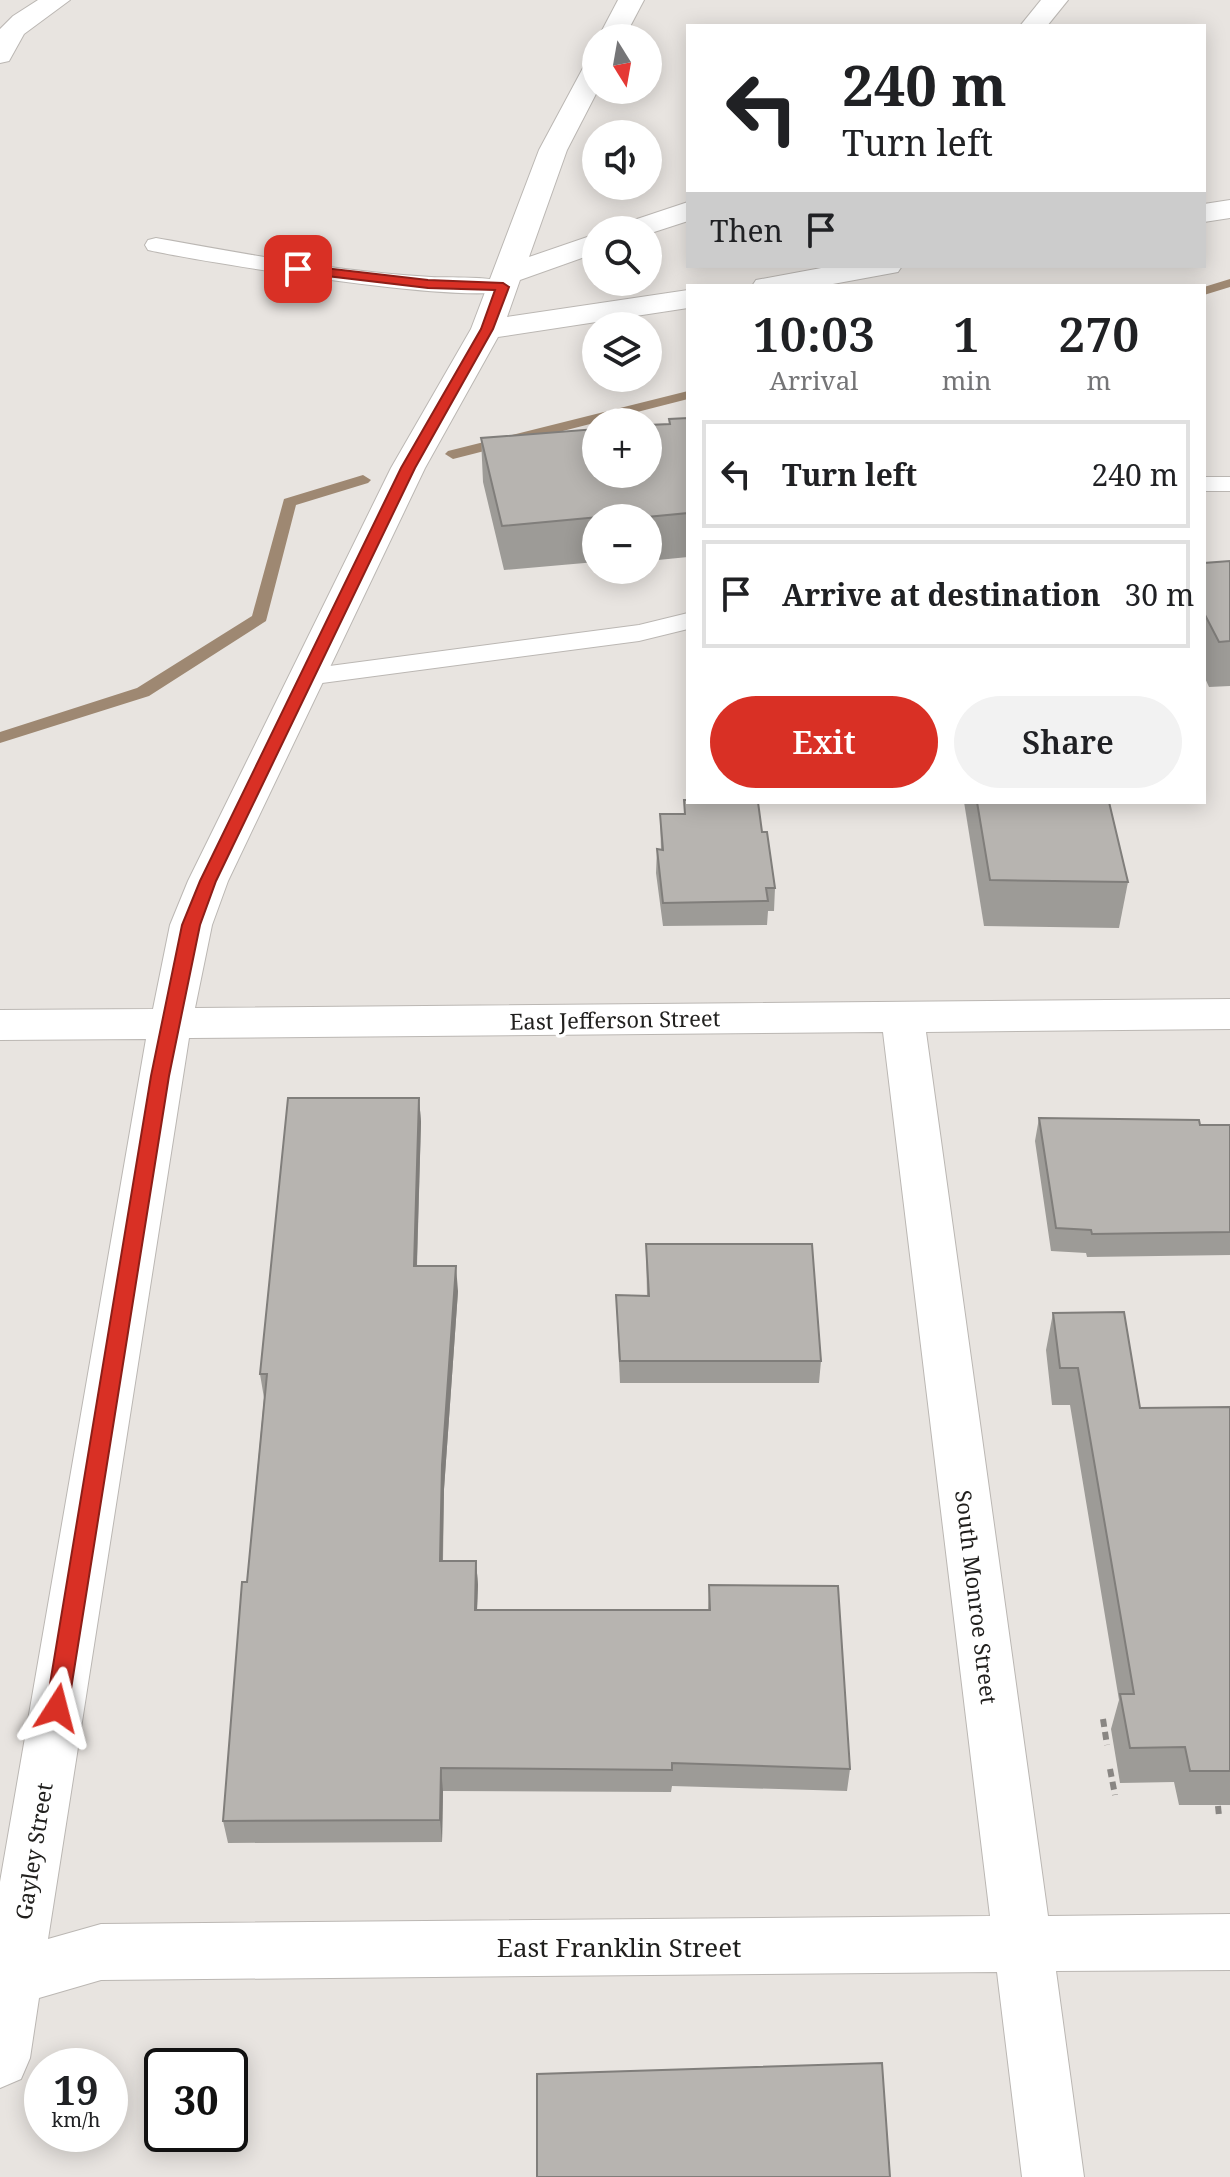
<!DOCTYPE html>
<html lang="en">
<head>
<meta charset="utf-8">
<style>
  :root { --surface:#fff; --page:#f2f2f2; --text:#202124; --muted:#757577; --line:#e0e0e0; --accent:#d93025 }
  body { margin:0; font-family:"Noto Serif",serif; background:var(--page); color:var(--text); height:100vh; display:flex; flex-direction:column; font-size:30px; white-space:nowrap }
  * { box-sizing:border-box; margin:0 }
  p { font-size:26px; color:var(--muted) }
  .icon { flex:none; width:44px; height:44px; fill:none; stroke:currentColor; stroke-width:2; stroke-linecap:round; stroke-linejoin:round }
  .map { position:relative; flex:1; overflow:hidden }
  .drawer { position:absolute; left:686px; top:284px; width:520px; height:520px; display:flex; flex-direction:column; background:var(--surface); border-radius:0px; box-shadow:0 4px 20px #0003 }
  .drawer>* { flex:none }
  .banner { position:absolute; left:686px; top:24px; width:520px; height:244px; border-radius:0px; box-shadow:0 4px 20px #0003; background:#fff; color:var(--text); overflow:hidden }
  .needle { width:52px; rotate:169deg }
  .controls { position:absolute; left:582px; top:24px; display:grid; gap:16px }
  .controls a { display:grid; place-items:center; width:80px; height:80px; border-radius:50%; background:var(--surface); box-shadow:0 4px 20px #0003; font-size:40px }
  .speed { position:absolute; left:24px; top:2048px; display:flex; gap:16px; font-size:40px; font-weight:700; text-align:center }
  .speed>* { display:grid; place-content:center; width:104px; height:104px; border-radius:50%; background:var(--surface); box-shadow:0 4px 20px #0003; line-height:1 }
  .speed small { font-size:20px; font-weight:400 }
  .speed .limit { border:4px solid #111; border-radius:12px; background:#fff; color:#111 }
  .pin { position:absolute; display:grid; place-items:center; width:68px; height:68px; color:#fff; margin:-34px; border-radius:16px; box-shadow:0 4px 12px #0006 }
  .me { position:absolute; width:88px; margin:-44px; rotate:9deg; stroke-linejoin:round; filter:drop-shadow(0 0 6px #0008) }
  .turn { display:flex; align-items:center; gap:28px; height:168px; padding:0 24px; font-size:36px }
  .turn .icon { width:104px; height:104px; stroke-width:2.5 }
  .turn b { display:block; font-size:56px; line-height:68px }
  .then { display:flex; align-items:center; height:76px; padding:0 24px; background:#0003; gap:16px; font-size:30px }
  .eta { display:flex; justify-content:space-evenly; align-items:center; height:136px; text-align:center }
  .eta b { font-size:48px; font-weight:600; line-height:56px }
  .button { display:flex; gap:16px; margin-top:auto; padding:16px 24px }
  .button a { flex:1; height:92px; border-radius:48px; background:var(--accent); color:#fff; font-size:32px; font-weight:600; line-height:92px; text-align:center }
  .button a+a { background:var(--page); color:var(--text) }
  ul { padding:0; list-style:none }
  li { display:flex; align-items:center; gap:24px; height:108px; margin:0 16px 12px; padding:0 8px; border:4px solid var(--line); border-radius:0px }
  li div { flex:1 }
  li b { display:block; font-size:30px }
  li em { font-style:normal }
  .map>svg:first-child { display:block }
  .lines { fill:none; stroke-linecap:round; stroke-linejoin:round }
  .stream { fill:#9e8872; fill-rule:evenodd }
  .service-casing { stroke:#bbb7b3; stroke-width:2 }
  .minor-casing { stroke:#bbb7b3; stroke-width:2 }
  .path { stroke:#898683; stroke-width:6; stroke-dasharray:8 5; stroke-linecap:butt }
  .service { fill:#fff; fill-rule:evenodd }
  .minor { fill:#fff; fill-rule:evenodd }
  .wall { fill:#9d9b97 }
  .shaded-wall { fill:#807e7b }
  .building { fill:#b7b4b0; stroke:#807e7b; stroke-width:2 }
  .route { fill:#d93025; stroke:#8d1f18; stroke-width:2 }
  .labels { text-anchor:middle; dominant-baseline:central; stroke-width:7; stroke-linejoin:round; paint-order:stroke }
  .street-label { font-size:22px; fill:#21201e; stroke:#fff }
  .near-street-label { font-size:26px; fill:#21201e; stroke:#fff }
</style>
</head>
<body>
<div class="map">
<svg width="1230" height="2177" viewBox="0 0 1230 2177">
  <rect width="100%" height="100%" fill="#e8e4e0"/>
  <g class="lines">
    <g class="stream">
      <path d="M1230,279V287L1204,295V287Z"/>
      <path d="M688,391V399L453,459L445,454L448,451Z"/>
      <path d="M363,475L371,480L368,483L296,505L266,621L149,696L0,743V732L137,688L252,616L284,499Z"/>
    </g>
    <defs>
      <g id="service">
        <path d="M156,238C247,254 338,272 431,277C448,278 505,275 514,287C496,311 191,260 148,250L145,245L148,240Z"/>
        <rect x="1204" y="477" width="26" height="14"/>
        <path d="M688,613V629L639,641L307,685L297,683L294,677L297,671L307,669L639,625Z"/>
      </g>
      <g id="minor">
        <path d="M38,0H70L24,34L9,61L0,63V29L13,16Z"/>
        <path d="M618,0H644L624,38H598Z"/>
        <path d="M1041,0H1068L1047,26H1020Z"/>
        <path d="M596,60L598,90L567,150L529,257L596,234V253L520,280L507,317L688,290V308L498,337L425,468L228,881L212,925L195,1008L1230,999V1029L926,1032L1048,1916L1230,1914V1970L1056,1971L1084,2177H1022L997,1972L101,1980L39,1998L30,2058L21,2079L0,2088V1882L146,1039L0,1040V1010L153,1009L170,925L188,881L391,468L471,329L539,150L583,68L586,62ZM883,1032L990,1916L101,1924L48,1939L189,1038Z"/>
        <path d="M1230,200V218L1204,222V204Z"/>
        <path d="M688,202V221L648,234V230H617L622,224Z"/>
        <path d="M832,266H902L898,272L822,286H752L756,280Z"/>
      </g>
    </defs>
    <use href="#service" class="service-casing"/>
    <use href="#minor" class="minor-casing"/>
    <g class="path">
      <path d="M1103,1719L1107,1745"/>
      <path d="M1110,1769L1115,1795"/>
      <path d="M1218,1806L1219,1816"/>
    </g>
    <use href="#service" class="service"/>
    <use href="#minor" class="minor"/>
  </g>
  <g class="wall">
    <path d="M688,418V557L648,561V518H596V562L504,570L483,482L481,438L669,424Z"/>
    <path d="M1230,561V686L1209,687L1204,676V563Z"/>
    <path d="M684,800L762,832L775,888L774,911H768L767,925L663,926L656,873L657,849L661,850L660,814H684Z"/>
    <path d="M964,802H1109L1128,882L1119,928L984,926Z"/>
    <path d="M419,1098L421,1122L417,1266L458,1291L444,1489L443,1561H476L478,1585L477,1610H708L709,1585L850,1769L847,1791L672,1786L671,1792L443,1791L442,1842L228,1843L223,1821L247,1582L264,1398L260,1374Z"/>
    <path d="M1039,1118L1200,1125H1230V1255L1087,1257L1086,1253L1051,1251L1035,1141Z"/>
    <path d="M646,1244L821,1361L819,1383H620L616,1295L647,1296Z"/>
    <path d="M1053,1313L1140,1408L1230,1407V1805H1179L1174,1782L1120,1783L1111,1729L1119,1700L1070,1405H1052L1046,1350Z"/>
  </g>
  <g class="shaded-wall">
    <path d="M419,1098L421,1122L416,1291L414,1266Z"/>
    <path d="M456,1266L458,1291L444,1489L442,1585L440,1561L442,1465Z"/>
    <path d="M476,1561L478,1585L476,1634L475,1610Z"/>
    <path d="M441,1768L443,1791L442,1842L440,1820Z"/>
  </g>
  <g class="building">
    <path d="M688,418V513L636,518L599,517L502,526L481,438L596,429V474H648V425L670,424L669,419Z"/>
    <path d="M1230,561V641L1219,642L1204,613V563Z"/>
    <path d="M684,800H688V802H758L762,832H767L775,888H766L768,901L663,903L657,849L663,850L660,814H685Z"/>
    <path d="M977,802H1109L1128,882L990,880Z"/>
    <path d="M288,1098H419L414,1266H456L442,1465L440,1561H476L475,1610H710L709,1585L838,1586L850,1769L672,1763V1770L441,1768L440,1820L223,1821L242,1582H247L267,1374H260Z"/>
    <path d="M1039,1118L1199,1120L1200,1125H1230V1232L1092,1234L1091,1230L1056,1228Z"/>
    <path d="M646,1244H812L821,1361H620L616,1295L649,1296Z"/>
    <path d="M1124,1312L1140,1408L1230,1407V1771H1190L1185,1747L1130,1748L1120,1694H1134L1078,1368H1060L1053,1313Z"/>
    <path d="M882,2063L890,2177H537V2074Z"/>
  </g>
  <path class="route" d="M298,265L428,280L503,283L509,287L493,329L415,468L216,881L200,925L169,1076L68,1708L65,1715L57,1718L49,1715L46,1708L151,1076L182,925L200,881L401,468L481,329L495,290L428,288L293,272L292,269Z"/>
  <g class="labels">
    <g class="street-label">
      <text transform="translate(615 1019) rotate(-1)">East Jefferson Street</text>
      <text transform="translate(977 1597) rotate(83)">South Monroe Street</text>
      <text transform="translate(33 1851) rotate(-81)">Gayley Street</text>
    </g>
    <g class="near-street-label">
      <text x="619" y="1947">East Franklin Street</text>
    </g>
  </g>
</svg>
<div class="controls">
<a><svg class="needle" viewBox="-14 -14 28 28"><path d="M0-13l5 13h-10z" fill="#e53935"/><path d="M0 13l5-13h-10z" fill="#757577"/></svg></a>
<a><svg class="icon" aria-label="sound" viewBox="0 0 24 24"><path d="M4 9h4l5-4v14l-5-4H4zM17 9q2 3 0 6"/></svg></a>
<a><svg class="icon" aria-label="search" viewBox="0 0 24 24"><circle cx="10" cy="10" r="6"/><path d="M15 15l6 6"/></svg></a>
<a><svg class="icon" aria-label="layers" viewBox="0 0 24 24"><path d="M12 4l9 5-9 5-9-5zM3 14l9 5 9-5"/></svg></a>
<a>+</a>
<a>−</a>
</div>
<div class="speed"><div>19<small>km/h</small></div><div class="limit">30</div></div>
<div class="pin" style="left:298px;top:269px;background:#d93025"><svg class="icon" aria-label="arrive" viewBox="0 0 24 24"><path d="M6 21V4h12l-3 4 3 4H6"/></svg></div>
<svg class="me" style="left:57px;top:1708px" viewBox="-20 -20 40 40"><path d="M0-17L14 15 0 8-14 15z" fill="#d93025" stroke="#fff" stroke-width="4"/></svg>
<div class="banner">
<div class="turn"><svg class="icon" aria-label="left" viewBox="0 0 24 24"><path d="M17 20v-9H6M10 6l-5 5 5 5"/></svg><div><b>240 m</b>Turn left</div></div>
<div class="then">Then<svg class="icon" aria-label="arrive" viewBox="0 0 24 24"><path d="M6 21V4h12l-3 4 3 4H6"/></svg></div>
</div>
<section class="drawer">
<div class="eta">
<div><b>10:03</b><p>Arrival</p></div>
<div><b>1</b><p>min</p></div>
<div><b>270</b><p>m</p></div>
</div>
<ul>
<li><svg class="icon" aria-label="left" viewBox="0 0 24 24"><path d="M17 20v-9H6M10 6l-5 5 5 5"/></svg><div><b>Turn left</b></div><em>240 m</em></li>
<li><svg class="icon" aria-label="arrive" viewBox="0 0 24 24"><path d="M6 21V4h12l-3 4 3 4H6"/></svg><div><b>Arrive at destination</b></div><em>30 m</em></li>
</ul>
<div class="button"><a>Exit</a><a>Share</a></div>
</section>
</div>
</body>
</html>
